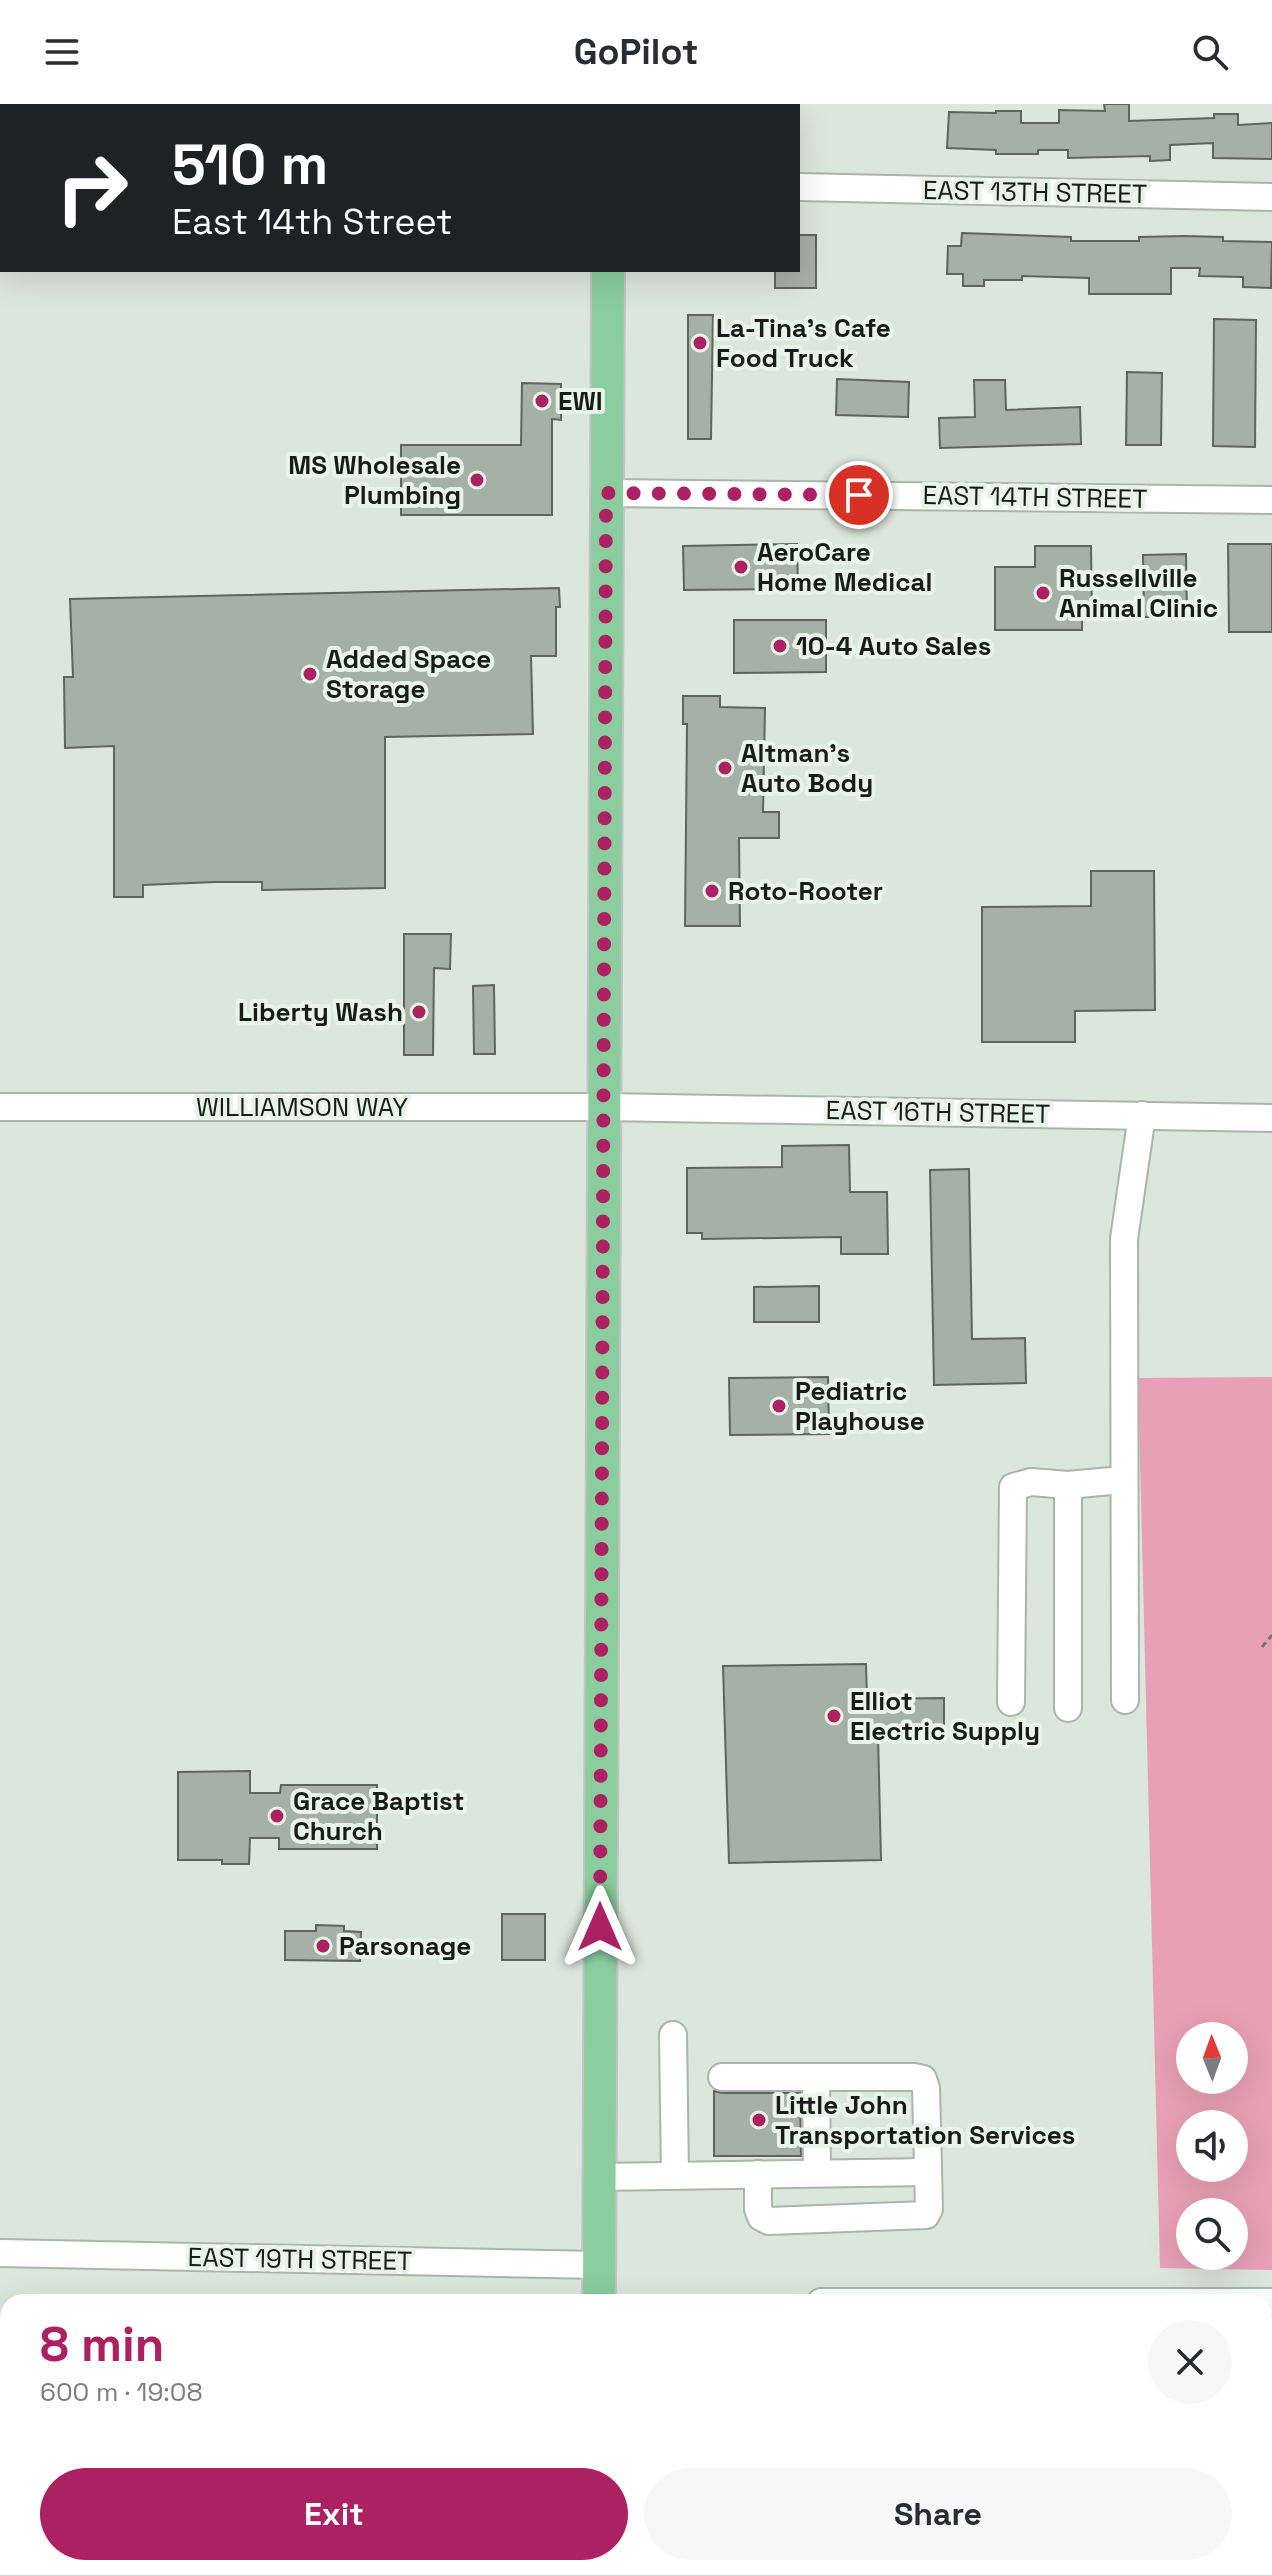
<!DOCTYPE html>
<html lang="en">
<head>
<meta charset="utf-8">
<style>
  :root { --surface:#fff; --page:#f7f7f7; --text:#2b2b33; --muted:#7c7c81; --accent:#ac2161 }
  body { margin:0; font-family:"Space Grotesk",sans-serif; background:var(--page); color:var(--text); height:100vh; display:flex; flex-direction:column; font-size:30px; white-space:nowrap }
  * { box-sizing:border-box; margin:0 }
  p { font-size:26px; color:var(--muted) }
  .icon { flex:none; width:44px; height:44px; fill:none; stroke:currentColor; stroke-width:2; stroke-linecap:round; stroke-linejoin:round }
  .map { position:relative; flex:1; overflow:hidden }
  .drawer { position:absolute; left:0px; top:2190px; width:1272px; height:282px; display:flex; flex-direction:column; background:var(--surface); border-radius:24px 24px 0 0; box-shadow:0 8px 32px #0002 }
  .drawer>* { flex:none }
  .hud { position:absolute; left:0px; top:0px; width:800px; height:168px; box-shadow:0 8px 32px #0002; background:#202124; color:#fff; overflow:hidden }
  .needle { width:52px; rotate:359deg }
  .controls { position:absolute; left:1176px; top:1918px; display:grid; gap:16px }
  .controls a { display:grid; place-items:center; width:72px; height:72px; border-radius:50%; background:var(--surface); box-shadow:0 8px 32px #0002; font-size:40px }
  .pin { position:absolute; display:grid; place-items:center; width:68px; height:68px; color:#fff; margin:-34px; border:4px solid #fff; border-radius:50%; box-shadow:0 2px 8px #0007 }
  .me { position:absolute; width:88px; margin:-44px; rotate:0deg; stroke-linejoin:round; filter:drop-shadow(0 0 6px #0008) }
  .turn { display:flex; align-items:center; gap:28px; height:168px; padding:0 40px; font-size:36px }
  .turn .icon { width:104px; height:104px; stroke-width:2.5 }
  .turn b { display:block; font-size:56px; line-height:68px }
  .round { display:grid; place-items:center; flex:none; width:84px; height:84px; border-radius:42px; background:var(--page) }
  .summary { display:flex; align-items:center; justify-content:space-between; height:136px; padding:0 40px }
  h1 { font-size:48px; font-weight:800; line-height:60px; color:var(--accent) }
  .button { display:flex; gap:16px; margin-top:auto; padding:16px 40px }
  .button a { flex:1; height:92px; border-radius:48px; background:var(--accent); color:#fff; font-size:32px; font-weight:800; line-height:92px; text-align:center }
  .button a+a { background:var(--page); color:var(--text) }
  header { display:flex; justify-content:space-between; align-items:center; height:104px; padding:0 40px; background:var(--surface); font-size:36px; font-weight:800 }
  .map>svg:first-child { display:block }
  .green { fill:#e8a0b7; fill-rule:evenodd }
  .building { fill:#a5b0a7; stroke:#5c665e; stroke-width:2 }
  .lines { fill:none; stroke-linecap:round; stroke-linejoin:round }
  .minor-casing { stroke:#aab5ab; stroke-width:30 }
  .major-casing { stroke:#c3c4c3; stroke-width:36 }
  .path { stroke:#707771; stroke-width:3; stroke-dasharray:6 4; stroke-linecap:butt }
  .minor { stroke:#fff; stroke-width:26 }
  .major { stroke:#8bcd9e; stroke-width:32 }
  .route { stroke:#ac2161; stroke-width:14; stroke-dasharray:0 25.2 }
  .poi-dot { fill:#ac2161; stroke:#e8f3e9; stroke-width:3 }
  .labels { text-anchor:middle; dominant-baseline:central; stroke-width:8; stroke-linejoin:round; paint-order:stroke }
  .street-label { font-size:26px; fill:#181c18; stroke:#e8f3e9 }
  .poi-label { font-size:26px; font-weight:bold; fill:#181c18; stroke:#e8f3e9; text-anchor:start }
</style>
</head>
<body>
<header><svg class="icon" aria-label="menu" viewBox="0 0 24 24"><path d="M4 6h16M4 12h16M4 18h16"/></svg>GoPilot<svg class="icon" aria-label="search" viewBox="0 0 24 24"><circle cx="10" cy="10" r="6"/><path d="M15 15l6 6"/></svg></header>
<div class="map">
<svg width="1272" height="2471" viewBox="0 0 1272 2471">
  <rect width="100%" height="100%" fill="#dbe6dc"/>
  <path class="green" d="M1272,1273V2166L1160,2164L1138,1274ZM1190,1932H1234V1976H1190ZM1234,2020V2064H1190V2020ZM1190,2108H1234V2152H1190Z"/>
  <g class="building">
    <path d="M1104,0H1129V17L1214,14V10H1238V21L1272,19V55L1213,54V39L1170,41V56L1150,57V52L1068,54V46H1038V50H996V46L947,44L949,8L996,9V7H1021V19H1059V6L1105,7Z"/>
    <path d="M962,129L1071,133V137H1139V133L1184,132L1223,133V137L1272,138L1271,184L1243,183V173L1199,172L1200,164H1171V190H1089V174L1022,172V176H984V182H963V170H947L948,142H961Z"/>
    <path d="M798,131H816V184H775V166H798Z"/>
    <path d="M688,211H713L711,335H688Z"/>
    <path d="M1214,215L1256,216L1255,343L1213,342Z"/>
    <path d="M1127,268L1162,269L1161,341H1126Z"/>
    <path d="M837,275L909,278L908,313L836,311Z"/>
    <path d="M974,276H1005L1006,306L1080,303L1081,340L940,344L939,314L975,313Z"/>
    <path d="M522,279L561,280V316L552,315V411H401V341H521Z"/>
    <path d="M797,440L798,485L684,486L683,442Z"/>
    <path d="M1228,440H1272V528H1229Z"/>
    <path d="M1035,442H1091L1092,515H1082V526H995V463H1035Z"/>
    <path d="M1186,450L1187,513H1144L1143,451Z"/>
    <path d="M559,484L560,503H556V552H531L533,630L385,633V784L262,786V778H215L143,781V793H114V642L65,644L64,573H73L70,495Z"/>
    <path d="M734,516H826V568L734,569Z"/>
    <path d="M683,592H720V603L765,604L763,708H779V734H739L740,822H685L687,620H683Z"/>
    <path d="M1091,767H1154L1155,906L1075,907V938H982V803L1091,802Z"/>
    <path d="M404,830H451L450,865L434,864L433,951H404Z"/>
    <path d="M494,881L495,950H474L473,882Z"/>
    <path d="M849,1041L850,1088H887L888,1150H841V1133L702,1135V1129H687V1064L782,1063V1042Z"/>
    <path d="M969,1065L972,1235L1025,1234L1026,1279L934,1281L930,1066Z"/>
    <path d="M819,1182V1218H754V1183Z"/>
    <path d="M828,1273L829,1330L730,1331L729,1274Z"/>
    <path d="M866,1560L867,1595L944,1594V1630L878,1631L881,1756L729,1759L723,1562Z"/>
    <path d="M250,1667V1689H280L281,1681H377V1745H279V1734H250L249,1760H222V1756H178V1668Z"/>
    <rect x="502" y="1810" width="43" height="46"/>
    <path d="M316,1821L344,1822V1827L361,1828L360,1857L285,1856V1827H316Z"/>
    <path d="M714,1987L722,1989H800L801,2052H714Z"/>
  </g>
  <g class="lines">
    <defs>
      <g id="minor">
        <path d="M798,83L1272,93"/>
        <path d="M606,389L1272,396"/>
        <path d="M0,1003H604L1272,1014"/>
        <path d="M1125,1596L1124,1135L1142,1011"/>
        <path d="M1011,1598L1013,1383L1031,1378L1068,1381L1122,1376"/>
        <path d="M1068,1604V1381"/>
        <path d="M673,1931L675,2071"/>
        <path d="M722,1973H914L923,1975L926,1984L929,2105L926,2111L769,2117L761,2113L758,2105V2070"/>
        <path d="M816,1973L817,2069"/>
        <path d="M599,2073L928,2068"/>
        <path d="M0,2149L599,2161"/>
        <path d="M821,2198H1272"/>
        <path d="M1264,2356L1272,2357"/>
        <path d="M950,2471V2464"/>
        <path d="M1058,2471V2464"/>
        <path d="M1133,2471V2464"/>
      </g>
      <g id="major">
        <path d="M609,2V0"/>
        <path d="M599,2198L608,166"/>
        <path d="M596,2471V2464"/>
      </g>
    </defs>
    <use href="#minor" class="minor-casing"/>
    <use href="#major" class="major-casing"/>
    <path class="path" d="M1262,1543L1272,1531"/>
    <use href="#minor" class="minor"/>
    <use href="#major" class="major"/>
  </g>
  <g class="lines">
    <path class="route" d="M600,1823L606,389L859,391"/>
  </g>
  <g class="poi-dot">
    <circle cx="700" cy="239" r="8"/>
    <circle cx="542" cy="297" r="8"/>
    <circle cx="477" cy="376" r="8"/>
    <circle cx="741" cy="463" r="8"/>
    <circle cx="1043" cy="489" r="8"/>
    <circle cx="780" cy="542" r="8"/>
    <circle cx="310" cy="570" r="8"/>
    <circle cx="725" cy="664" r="8"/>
    <circle cx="712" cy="787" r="8"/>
    <circle cx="419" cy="908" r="8"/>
    <circle cx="779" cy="1302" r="8"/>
    <circle cx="834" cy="1612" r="8"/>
    <circle cx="277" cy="1712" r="8"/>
    <circle cx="323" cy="1842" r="8"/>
    <circle cx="759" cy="2016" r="8"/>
  </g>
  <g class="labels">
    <g class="street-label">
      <text transform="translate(1035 88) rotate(1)">EAST 13TH STREET</text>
      <text transform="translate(1035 393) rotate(1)">EAST 14TH STREET</text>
      <text x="302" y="1003">WILLIAMSON WAY</text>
      <text transform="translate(938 1008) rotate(1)">EAST 16TH STREET</text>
      <text transform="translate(300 2155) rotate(1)">EAST 19TH STREET</text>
    </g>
    <g class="poi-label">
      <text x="716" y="224">La-Tina's Cafe<tspan x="716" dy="30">Food Truck</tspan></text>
      <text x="558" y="297">EWI</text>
      <text x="461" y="361" text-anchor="end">MS Wholesale<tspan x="461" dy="30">Plumbing</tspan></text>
      <text x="757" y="448">AeroCare<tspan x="757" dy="30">Home Medical</tspan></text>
      <text x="1059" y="474">Russellville<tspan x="1059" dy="30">Animal Clinic</tspan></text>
      <text x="796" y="542">10-4 Auto Sales</text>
      <text x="326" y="555">Added Space<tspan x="326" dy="30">Storage</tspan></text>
      <text x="741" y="649">Altman's<tspan x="741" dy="30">Auto Body</tspan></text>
      <text x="728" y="787">Roto-Rooter</text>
      <text x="403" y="908" text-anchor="end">Liberty Wash</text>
      <text x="795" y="1287">Pediatric<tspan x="795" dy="30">Playhouse</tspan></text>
      <text x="850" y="1597">Elliot<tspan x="850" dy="30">Electric Supply</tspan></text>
      <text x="293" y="1697">Grace Baptist<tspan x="293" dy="30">Church</tspan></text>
      <text x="339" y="1842">Parsonage</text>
      <text x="775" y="2001">Little John<tspan x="775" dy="30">Transportation Services</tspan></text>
    </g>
  </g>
</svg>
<div class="controls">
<a><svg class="needle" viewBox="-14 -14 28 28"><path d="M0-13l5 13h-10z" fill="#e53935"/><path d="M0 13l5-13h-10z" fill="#7c7c81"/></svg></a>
<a><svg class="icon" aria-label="sound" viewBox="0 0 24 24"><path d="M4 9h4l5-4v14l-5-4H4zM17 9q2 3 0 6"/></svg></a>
<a><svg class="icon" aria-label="search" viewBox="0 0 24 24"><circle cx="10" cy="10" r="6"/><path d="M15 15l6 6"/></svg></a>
</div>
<div class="pin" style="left:859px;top:391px;background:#d93025"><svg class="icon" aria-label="arrive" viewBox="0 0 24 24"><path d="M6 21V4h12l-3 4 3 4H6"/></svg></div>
<svg class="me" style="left:600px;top:1823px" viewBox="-20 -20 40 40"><path d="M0-17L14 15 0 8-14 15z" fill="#ac2161" stroke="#fff" stroke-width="4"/></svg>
<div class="hud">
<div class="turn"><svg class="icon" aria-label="right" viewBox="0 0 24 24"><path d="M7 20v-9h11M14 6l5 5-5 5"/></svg><div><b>510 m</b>East 14th Street</div></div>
</div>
<section class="drawer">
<div class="summary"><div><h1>8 min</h1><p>600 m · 19:08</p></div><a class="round"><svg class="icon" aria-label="close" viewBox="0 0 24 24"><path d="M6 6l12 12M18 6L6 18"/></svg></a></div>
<div class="button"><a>Exit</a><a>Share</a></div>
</section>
</div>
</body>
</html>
